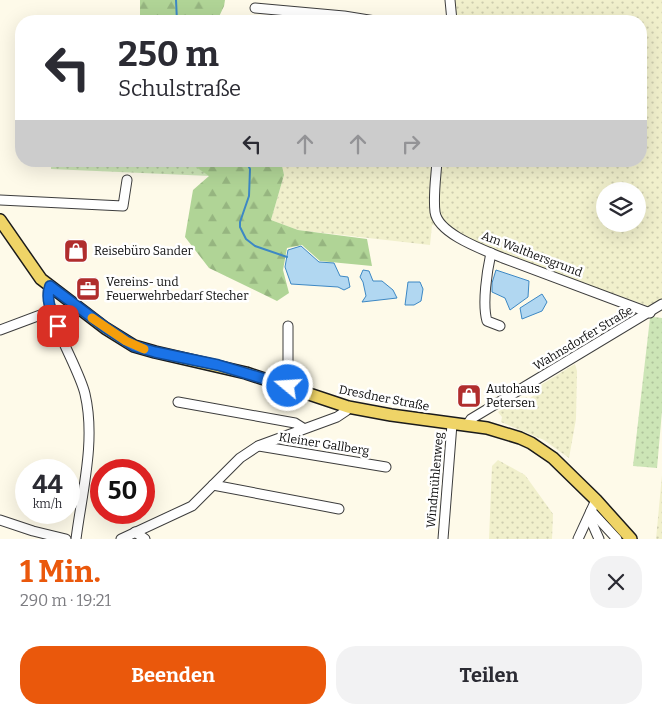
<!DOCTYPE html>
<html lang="de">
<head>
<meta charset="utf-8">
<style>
  :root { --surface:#fff; --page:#f2f2f3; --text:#2b2b33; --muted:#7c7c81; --accent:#ea580c }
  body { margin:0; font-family:Bitter,serif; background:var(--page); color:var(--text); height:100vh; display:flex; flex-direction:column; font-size:19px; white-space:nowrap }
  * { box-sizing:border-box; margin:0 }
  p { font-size:16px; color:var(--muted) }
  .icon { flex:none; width:28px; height:28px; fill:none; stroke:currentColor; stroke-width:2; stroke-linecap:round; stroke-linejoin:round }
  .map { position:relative; height:539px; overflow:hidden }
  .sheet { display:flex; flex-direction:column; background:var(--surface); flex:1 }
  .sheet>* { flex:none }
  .hud { position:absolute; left:15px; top:15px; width:632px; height:152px; border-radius:20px; box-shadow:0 5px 20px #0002; background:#fff; color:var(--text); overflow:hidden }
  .controls { position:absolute; left:596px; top:182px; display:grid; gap:10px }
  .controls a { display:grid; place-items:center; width:50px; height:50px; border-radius:50%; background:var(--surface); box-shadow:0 5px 20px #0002; font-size:25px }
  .speed { position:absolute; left:15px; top:459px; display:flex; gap:10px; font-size:25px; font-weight:700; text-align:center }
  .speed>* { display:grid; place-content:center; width:65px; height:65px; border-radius:50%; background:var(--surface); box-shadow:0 5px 20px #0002; line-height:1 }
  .speed small { font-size:12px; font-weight:400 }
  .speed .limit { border:8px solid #d22; background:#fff; color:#111 }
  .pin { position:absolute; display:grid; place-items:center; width:42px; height:42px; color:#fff; margin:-21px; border-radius:10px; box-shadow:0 2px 8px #0006 }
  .me { position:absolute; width:55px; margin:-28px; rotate:288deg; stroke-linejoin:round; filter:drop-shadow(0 0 4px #0008) }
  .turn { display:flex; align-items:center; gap:18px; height:105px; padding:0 20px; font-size:22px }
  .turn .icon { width:65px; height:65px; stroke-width:2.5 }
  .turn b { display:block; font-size:35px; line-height:42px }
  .lanes { display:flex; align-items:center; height:48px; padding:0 20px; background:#0003; justify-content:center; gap:25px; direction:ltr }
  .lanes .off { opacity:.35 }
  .round { display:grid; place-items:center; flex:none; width:52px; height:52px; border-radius:20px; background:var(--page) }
  .headline { display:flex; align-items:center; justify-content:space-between; height:85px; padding:0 20px }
  h1 { font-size:30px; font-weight:700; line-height:38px; color:var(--accent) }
  .primary-button { display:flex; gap:10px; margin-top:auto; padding:10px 20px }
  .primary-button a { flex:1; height:58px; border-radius:20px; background:var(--accent); color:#fff; font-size:20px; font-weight:700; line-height:58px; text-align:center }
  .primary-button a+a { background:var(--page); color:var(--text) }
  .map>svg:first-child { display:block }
  .farmland { fill:url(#farmland-dots); fill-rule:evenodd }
  .green { fill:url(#green-dots) }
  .forest { fill:url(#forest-firs) }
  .water { fill:#b1d7f1; stroke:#3d88c4 }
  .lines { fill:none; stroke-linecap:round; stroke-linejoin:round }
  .stream { stroke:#3d88c4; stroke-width:2 }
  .minor-casing { stroke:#3d3d3d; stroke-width:11 }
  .major-casing { stroke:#1b1b1b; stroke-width:14 }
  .minor { stroke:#fff; stroke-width:9 }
  .major { stroke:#efd467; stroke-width:11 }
  .route-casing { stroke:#114b97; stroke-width:12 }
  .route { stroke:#1a73e8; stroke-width:9 }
  .slow { stroke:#f59e0b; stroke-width:9 }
  .labels { text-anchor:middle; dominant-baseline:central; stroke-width:5; stroke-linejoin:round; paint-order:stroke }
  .poi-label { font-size:12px; fill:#0a0a0a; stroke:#fff; text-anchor:start }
  .street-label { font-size:12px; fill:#0a0a0a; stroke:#fff }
</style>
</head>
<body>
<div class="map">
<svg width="662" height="539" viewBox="0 0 662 539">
  <defs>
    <pattern id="farmland-dots" width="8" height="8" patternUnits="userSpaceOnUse" patternTransform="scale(1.25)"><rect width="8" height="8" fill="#f1f0cc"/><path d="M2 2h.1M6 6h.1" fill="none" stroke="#cdccae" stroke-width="1.8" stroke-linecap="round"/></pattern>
    <pattern id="green-dots" width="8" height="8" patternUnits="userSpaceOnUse" patternTransform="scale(1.25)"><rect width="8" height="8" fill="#cce5b6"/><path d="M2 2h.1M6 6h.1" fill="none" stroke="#aec39b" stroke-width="1.8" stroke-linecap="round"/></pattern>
    <pattern id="forest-firs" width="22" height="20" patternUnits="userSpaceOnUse" patternTransform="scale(1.25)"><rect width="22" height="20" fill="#b0d496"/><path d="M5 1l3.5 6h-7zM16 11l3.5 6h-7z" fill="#96b580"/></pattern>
  </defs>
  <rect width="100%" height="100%" fill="#fefae9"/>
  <g class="farmland">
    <path d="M455,0H662V311L495,252L450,228L432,225L430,245L298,230L271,220L284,175L281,161H641V21H455ZM605,191H638V224H605Z"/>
    <path d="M575,364L577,371L576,419L569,458L544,440L501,422L502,417L498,412L518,399L526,397L529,399L533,396L537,388L544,383Z"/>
    <path d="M498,460L525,475L553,514L552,539H489L492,466Z"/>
    <path d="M662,475V539H656Z"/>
  </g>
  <g class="green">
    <path d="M51,161H187L210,176L51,169Z"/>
    <path d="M653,317L662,318V411L657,468L633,466L650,318Z"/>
  </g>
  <g class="forest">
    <path d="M140,0H225L224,6L217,21H140Z"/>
    <path d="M187,161H281L284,175L271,220L298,230L367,239L372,266L320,261L302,245L287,248L283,270L289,293L277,301L209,268L185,237L193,190L209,176Z"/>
  </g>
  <g class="water">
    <path d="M301,246L319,262L334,263L340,276L348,277L350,287L344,290L338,287L291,284L285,267L288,250Z"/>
    <path d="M363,270L369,271L373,281H382L393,290L397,298L362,302L366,296L363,282L360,277Z"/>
    <path d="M496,270L529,281L528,297L510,310L505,298L492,292V283Z"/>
    <path d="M408,282H420L423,289L421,301L414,305H405Z"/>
    <path d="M542,294L547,302L542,311L522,319L520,308Z"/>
  </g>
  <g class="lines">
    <g class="stream">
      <path d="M176,0L177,21"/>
      <path d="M246,161L250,169L249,196L240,222V227L246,239L255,246L287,257"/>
    </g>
    <defs>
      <g id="minor">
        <path d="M450,0L452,21"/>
        <path d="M255,8L344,16L375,21"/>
        <path d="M437,161C436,177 433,196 435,212C438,234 484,250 503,258L650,313"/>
        <path d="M0,200L123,206L127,180"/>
        <path d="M491,253C487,271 482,304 487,321L500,326"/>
        <path d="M49,286C42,311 79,367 85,394C96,441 82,492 76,539"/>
        <path d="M288,326V386"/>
        <path d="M0,330L51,311"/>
        <path d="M178,402L295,423L303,428"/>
        <path d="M467,425L471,419L662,304"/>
        <path d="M259,446L386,467"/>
        <path d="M213,485L339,509"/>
        <path d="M591,511L617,539"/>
        <path d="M591,512L592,523L599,539"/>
        <path d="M0,520L33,531L66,539"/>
        <path d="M135,532L145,539"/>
        <path d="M121,539L192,506L240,458L258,446L337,417L346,411L348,407"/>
        <path d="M443,539L452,424"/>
        <path d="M578,539L596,500"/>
      </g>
      <path id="major" d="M0,220L41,279L105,328L134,346L155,352L246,373L348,407L391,415L487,428L520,438L531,443L553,458L596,500L631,539"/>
    </defs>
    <use href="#minor" class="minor-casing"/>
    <use href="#major" class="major-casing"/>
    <use href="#minor" class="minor"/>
    <use href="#major" class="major"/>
  </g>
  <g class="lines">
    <defs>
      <path id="route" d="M58,326C52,313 45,300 50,286L106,328L134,346L155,352L218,365L288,386"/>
    </defs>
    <use href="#route" class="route-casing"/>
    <use href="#route" class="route"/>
    <path class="slow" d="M92,318L126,341L144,349"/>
  </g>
  <defs>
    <symbol id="shop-square" viewBox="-11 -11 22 22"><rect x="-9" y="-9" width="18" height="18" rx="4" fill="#b02d2d" stroke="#fff"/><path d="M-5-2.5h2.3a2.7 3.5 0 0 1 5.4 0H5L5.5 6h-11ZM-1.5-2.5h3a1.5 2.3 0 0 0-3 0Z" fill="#fff"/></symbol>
    <symbol id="office-square" viewBox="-11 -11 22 22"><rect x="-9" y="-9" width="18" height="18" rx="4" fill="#b02d2d" stroke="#fff"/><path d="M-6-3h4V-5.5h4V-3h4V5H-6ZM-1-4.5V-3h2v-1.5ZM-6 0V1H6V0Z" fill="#fff"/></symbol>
  </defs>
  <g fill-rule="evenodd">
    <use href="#shop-square" x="62" y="237" width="28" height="28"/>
    <use href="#office-square" x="74" y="275" width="28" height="28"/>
    <use href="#shop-square" x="455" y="382" width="28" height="28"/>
  </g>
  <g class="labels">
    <g class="poi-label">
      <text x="94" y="251">Reisebüro Sander</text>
      <text x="106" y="282">Vereins- und<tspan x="106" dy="14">Feuerwehrbedarf Stecher</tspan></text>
      <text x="486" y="389">Autohaus<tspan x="486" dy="14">Petersen</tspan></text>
    </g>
    <g class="street-label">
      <text transform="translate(532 254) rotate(21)">Am Walthersgrund</text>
      <text transform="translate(583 338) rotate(-31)">Wahnsdorfer Straße</text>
      <text transform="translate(384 398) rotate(11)">Dresdner Straße</text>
      <text transform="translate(324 444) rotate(9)">Kleiner Gallberg</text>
      <text transform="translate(435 480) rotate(-85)">Windmühlenweg</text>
    </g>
  </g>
</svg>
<div class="controls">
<a><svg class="icon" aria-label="layers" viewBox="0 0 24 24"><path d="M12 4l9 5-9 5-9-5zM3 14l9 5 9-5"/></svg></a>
</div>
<div class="speed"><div>44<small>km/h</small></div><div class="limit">50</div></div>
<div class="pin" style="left:58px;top:326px;background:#d93025"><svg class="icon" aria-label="arrive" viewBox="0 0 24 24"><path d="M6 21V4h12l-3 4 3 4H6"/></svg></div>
<svg class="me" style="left:288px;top:386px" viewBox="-20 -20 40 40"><circle r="17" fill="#1a73e8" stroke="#fff" stroke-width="3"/><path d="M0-11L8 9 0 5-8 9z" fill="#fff"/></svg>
<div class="hud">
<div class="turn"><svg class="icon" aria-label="left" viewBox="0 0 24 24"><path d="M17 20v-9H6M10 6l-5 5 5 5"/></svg><div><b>250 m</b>Schulstraße</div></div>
<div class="lanes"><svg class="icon" aria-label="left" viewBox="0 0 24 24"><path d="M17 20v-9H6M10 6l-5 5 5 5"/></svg><svg class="icon off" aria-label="ahead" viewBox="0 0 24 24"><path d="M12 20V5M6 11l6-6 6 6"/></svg><svg class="icon off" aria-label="ahead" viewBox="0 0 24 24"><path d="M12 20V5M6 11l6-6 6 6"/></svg><svg class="icon off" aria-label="right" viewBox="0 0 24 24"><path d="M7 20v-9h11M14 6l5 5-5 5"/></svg></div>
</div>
</div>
<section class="sheet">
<div class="headline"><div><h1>1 Min.</h1><p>290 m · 19:21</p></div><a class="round"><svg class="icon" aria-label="close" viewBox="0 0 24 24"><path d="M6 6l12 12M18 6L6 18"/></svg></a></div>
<div class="primary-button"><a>Beenden</a><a>Teilen</a></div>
</section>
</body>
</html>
